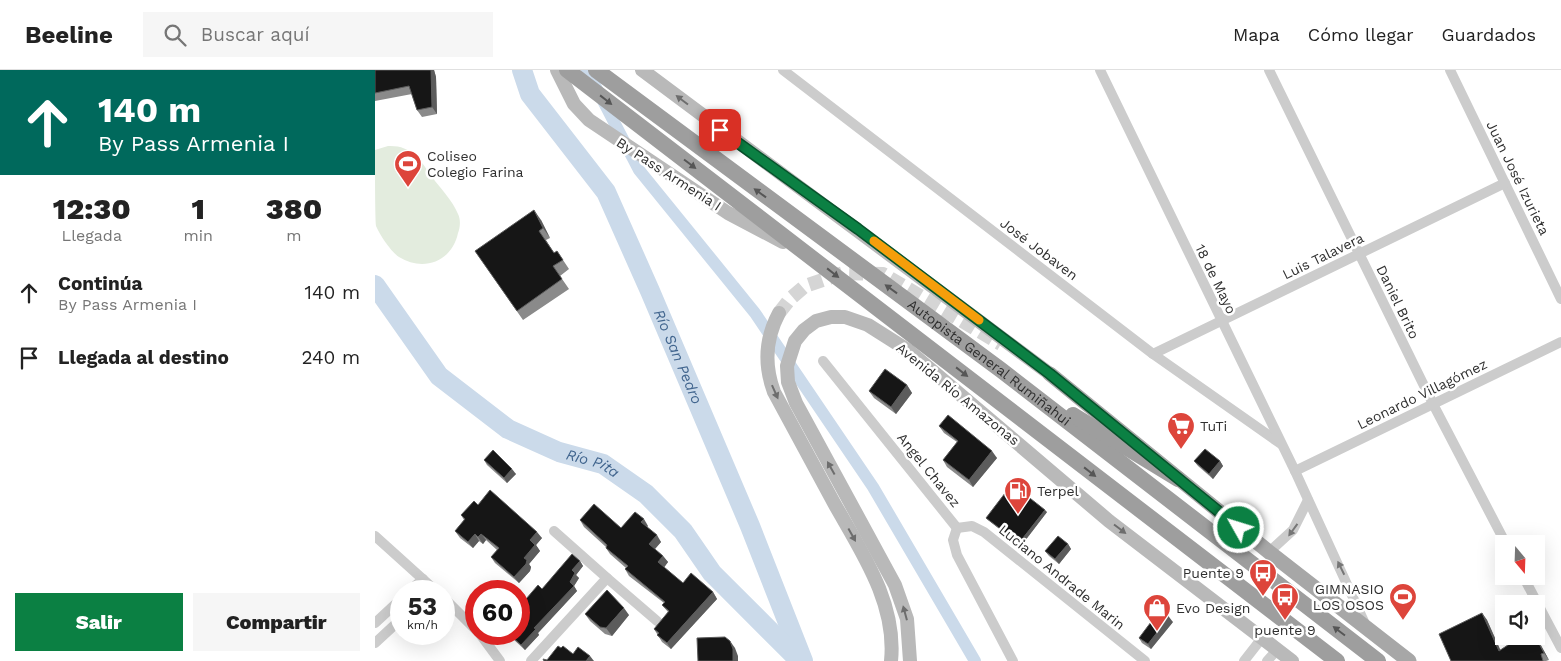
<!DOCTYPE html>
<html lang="es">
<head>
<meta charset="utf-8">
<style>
  :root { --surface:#fff; --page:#f6f6f6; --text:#222; --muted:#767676; --line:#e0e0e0; --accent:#0b8043 }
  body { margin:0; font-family:"Work Sans",sans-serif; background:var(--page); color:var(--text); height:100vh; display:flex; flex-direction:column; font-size:19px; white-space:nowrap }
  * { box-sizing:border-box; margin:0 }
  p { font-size:16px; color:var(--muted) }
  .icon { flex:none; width:28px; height:28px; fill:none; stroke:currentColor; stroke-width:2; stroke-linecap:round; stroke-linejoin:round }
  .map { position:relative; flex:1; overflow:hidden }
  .panel { display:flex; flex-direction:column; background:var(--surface); width:375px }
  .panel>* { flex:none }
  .hud { background:#00695c; color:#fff; overflow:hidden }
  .needle { width:32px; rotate:161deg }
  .tools { position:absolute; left:1120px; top:465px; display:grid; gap:10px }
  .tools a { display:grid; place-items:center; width:50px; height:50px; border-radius:0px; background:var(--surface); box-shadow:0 5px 20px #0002; font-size:25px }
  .speed { position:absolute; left:15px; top:510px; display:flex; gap:10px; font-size:25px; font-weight:700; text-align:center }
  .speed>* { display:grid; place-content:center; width:65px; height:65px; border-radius:50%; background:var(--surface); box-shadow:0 5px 20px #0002; line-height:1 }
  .speed small { font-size:12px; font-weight:400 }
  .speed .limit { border:8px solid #d22; background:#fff; color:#111 }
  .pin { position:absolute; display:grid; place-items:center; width:42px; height:42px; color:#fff; margin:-21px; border-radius:10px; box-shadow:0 2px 8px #0006 }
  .me { position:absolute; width:55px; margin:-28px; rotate:309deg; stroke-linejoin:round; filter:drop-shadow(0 0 4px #0008) }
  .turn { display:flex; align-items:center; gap:18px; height:105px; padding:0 15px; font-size:22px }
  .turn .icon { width:65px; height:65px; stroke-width:2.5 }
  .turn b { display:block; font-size:35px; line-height:42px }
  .eta { display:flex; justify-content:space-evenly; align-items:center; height:85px; text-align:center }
  .eta b { font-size:30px; font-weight:800; line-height:35px }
  .primary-button { display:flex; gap:10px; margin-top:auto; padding:10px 15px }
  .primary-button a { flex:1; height:58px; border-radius:0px; background:var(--accent); color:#fff; font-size:20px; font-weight:800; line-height:58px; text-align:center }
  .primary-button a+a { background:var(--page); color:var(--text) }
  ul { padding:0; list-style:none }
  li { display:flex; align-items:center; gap:15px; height:65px; padding:0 15px }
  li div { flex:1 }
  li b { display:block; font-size:19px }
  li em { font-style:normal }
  header { display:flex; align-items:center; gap:30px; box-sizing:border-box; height:70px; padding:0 25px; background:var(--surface); border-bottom:1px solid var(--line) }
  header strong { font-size:24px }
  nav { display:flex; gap:28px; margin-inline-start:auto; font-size:18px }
  .search { width:350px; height:45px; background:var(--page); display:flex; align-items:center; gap:12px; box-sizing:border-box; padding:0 18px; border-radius:0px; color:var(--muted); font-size:19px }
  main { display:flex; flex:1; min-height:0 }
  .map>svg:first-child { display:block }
  .garden { fill:#e3ecde }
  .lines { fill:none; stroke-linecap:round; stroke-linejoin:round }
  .canal { stroke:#cbdaea; stroke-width:12 }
  .river { stroke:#cbdaea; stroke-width:20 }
  .secondary-tunnel { stroke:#d5d5d5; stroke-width:14; stroke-dasharray:14 7; stroke-linecap:butt }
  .minor { stroke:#ccc; stroke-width:10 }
  .secondary { stroke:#b9b9b9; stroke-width:14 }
  .primary { stroke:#a7a7a7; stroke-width:15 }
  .trunk { stroke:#9e9e9e; stroke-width:16 }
  .wall { fill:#8a8a8a }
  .shaded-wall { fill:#5c5c5c }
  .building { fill:#161616; stroke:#5c5c5c }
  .oneway { fill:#565656 }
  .oneway2 { fill:#6d6d6d }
  .oneway3 { fill:#767676 }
  .route-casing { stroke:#07532c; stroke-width:12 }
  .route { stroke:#0b8043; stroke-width:9 }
  .slow { stroke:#f59e0b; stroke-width:9 }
  .labels { text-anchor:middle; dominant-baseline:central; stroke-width:5; stroke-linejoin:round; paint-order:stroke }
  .poi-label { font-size:14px; fill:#2f2f2f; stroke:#fff; text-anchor:start }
  .street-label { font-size:14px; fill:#2f2f2f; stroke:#fff }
  .water-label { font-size:15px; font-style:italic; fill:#41658e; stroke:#fff }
</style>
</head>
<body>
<header>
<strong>Beeline</strong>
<div class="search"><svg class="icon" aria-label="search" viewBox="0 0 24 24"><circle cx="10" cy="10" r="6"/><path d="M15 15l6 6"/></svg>Buscar aquí</div>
<nav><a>Mapa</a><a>Cómo llegar</a><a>Guardados</a></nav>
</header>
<main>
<section class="panel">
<div class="hud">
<div class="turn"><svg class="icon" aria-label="ahead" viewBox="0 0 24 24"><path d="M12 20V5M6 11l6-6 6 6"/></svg><div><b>140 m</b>By Pass Armenia I</div></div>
</div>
<div class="eta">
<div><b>12:30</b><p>Llegada</p></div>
<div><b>1</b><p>min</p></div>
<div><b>380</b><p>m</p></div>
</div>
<ul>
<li><svg class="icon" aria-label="ahead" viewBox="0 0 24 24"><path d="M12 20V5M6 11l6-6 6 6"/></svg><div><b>Continúa</b><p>By Pass Armenia I</p></div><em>140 m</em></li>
<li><svg class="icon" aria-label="arrive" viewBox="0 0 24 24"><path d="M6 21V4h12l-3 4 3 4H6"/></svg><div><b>Llegada al destino</b></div><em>240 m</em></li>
</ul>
<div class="primary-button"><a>Salir</a><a>Compartir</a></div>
</section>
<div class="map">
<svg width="1186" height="591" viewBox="0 0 1186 591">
  <rect width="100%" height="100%" fill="#fff"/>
  <path class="garden" d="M13,76C36,75 45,89 57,107C65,118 78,131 83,144C86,150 85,158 83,163C77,192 48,202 24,187C16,182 5,165 1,156C0,147 0,94 0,80Z"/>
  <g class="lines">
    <path class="canal" d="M212,0L264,100L380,243L498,417L600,591"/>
    <g class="river">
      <path id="s1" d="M147,0L155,24L231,122L275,221L375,456L428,591"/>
      <path id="s2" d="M0,215L64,306L133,359L184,382L228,394L271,424L308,461L337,503L423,589"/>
    </g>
    <path class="secondary-tunnel" d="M404,243L415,229L430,216L468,203L508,204L626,274"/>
    <g class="minor">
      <path d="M408,0L778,284L906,374"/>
      <path d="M725,0L920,401L992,558"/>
      <path d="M894,0L1058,334L1131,474"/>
      <path d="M1075,0L1186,229"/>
      <path d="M778,284L1130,113"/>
      <path d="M448,291L582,458"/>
      <path d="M920,401L1186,272"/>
      <path d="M582,458L597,456L609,462L770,591"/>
      <path d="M582,458L578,470L582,485L638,591"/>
      <path d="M0,466L61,521"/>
      <path d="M894,482L918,460L933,430"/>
      <path d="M1148,506L1186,578"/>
      <path d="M232,508L282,551"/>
      <path d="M34,521L48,509"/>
      <path d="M69,528L101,560"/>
      <path d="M0,553L26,529"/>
      <path d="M105,564L125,591"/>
      <path d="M0,573L26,549"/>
      <path d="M156,591L232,508L179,461"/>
      <path d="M869,591L887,568"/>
      <path d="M892,591L902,580"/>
    </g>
    <g class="secondary">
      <path d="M182,0L199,34L214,50L353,143L408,172"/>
      <path d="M267,0L675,304"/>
      <path d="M404,243C390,269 389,295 399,322C419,359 439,396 459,433C486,481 522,533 516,591"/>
      <path d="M535,591L532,549L520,515L421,333L413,312L412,296L420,271L429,260L441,251L456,247H470L493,255L534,281L734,451L917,591"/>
    </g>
    <path class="primary" d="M675,304L894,482L1034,591"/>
    <g class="trunk">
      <path d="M192,0L962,591"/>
      <path id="s3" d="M221,0L626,300L1003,591"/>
      <path d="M698,345L803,409"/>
    </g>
  </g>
  <g class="wall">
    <path d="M0,0H59L61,7L62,44L47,47L42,40L37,24L0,31Z"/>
    <path d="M166,150L175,168L171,170L179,183L182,181L194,199L185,206L194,219L148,250L100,181Z"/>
    <path d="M532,315L537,323L521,344L499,328L494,321Z"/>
    <path d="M564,356L622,388L598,417L572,397L568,390L582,372L569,363Z"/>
    <path d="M109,390L141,404L132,413L112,395Z"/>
    <path d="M819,391H845L848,396L838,409L823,396Z"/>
    <path d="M103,435L167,468L161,475L165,481L154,494L156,497L155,501L144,513L120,493L116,487L122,480L111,470L108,474L104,471L98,478L85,468L80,461L89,450L86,445Z"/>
    <path d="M672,442L646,476L613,450L611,448Z"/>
    <path d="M205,450L246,458L273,456L272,457L286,472L280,479L288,486L293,492L289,497L308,513L338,522L342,529L296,579L287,572L279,559L293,542L287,535L289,533L254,506L250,499L251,498L235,484L231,478V477L209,457Z"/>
    <path d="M693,474L696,479L684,494L674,486L670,481Z"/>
    <path d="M205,491L208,496L201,505L204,508L199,516L202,521L163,563L164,565L150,580L137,568L134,564L145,536Z"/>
    <path d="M1107,543L1112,550L1125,580L1145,567L1144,566H1161V555L1168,568L1163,570L1174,590L1171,591H1076Z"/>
    <path d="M210,544L254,545L237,566L230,564L215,551Z"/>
    <path d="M798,552L776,579L767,573L764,568Z"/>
  </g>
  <g class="shaded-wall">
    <path d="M56,0H59L61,7L62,44L57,37Z"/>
    <path d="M159,140L166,150L175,168L168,158Z"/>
    <path d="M532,315L537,323L521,344L516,337Z"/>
    <path d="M617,381L622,388L598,417L594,410Z"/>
    <path d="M845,391L848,396L838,409L834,404Z"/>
    <path d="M137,399L141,404L132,413L129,408Z"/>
    <path d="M670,440L672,442L646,476L644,473Z"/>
    <path d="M269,449L273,456L271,458L266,452Z"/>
    <path d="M162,462L167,468L161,475L165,481L154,494L156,497L155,501L144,513L139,507L149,488L155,470Z"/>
    <path d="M100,464L104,471L98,478L93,472Z"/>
    <path d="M106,464L111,470L108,474L103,467Z"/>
    <path d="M282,465L286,472L279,480L274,474Z"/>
    <path d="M693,474L696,479L684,494L680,489Z"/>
    <path d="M288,486L293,492L288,499L283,492Z"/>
    <path d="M205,491L208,496L201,505L204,508L199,516L202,521L163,563L164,565L150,580L146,575L195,512L197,500Z"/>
    <path d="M338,522L342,529L296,579L292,573Z"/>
    <path d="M249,538L254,545L237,566L231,558Z"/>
    <path d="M1107,543L1112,550L1129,588L1124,581Z"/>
    <path d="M794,547L798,552L776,579L773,574Z"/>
    <path d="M1161,566L1163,570L1174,590L1169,583Z"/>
    <path d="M355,571L360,578L363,586V591H358Z"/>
    <path d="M215,586L219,591H211Z"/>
  </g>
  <g class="building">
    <path d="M0,0H56L57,37L42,40L34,16L0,23Z"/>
    <path d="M159,140L168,158L164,161L179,183L182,181L188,190L178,196L187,209L142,241L100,181Z"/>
    <path d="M510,299L532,315L516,337L494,321Z"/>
    <path d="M573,345L617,381L594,410L568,390L583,371L564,356Z"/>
    <path d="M830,379L845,391L834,404L819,391Z"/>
    <path d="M118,380L137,399L129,408L109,390Z"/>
    <path d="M637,414L670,440L644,473L611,448Z"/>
    <path d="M115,420L162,462L155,470L160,475L149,488L152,490L151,494L139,507L116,487L124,478L106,464L103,467L100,464L93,472L80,461L90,449L86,445L99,431L103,435Z"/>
    <path d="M219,434L246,458L260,442L269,449L266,452L282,465L274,474L288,486L283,492L308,513L316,503L338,522L292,573L282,565L284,563L279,559L294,541L287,535L290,532L250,499L253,496L231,478L232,475L205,450Z"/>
    <path d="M683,466L693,474L680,489L670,481Z"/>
    <path d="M197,484L205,491L197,500L200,503L195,512L199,516L159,558L161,559L146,575L134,564H144V535L145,536L163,515L167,519Z"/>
    <path d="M232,520L249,538L231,558L225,557L210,544Z"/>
    <path d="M785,540L794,547L773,574L764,568Z"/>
    <path d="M1107,543L1124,581L1145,567L1144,566H1160L1169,583L1166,584L1168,591H1076L1064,564Z"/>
    <path d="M350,567L355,571L358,579V591H323L322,568Z"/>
    <path d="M183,576L186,578L188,576L198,584L203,577L215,586L211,591H169L168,589L172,590Z"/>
  </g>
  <defs><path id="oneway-solid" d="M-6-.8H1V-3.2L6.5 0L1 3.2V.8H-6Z" transform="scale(1.25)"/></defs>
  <g class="oneway">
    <use href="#oneway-solid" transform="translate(231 30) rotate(38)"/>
    <use href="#oneway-solid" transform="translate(315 94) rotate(37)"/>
    <use href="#oneway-solid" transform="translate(385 123) rotate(-144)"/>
    <use href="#oneway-solid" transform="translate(458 203) rotate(38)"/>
    <use href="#oneway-solid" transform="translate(516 219) rotate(-144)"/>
    <use href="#oneway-solid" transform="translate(587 302) rotate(38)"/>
    <use href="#oneway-solid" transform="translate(715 402) rotate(38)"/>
    <use href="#oneway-solid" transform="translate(964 561) rotate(-143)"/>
  </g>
  <g class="oneway2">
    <use href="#oneway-solid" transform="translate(307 30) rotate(-143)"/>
    <use href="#oneway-solid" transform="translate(400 322) rotate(66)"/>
    <use href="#oneway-solid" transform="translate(456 398) rotate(-119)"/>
    <use href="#oneway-solid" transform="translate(745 459) rotate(37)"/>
    <use href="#oneway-solid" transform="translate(477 465) rotate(61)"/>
    <use href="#oneway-solid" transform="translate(530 543) rotate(-105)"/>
  </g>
  <g class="oneway3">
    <use href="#oneway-solid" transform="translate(918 460) rotate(126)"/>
    <use href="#oneway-solid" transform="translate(966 498) rotate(-116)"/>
  </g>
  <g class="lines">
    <defs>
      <path id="route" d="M345,60L483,159L675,304L864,458"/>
    </defs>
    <use href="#route" class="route-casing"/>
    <use href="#route" class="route"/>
    <path class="slow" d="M499,171L604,250"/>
  </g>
  <defs>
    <symbol id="stadium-pin" viewBox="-11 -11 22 30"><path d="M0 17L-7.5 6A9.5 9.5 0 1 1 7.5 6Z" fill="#dd453b" stroke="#fff"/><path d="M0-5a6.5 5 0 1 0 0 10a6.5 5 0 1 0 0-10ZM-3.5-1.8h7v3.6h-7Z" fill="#fff"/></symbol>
    <symbol id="supermarket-pin" viewBox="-11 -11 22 30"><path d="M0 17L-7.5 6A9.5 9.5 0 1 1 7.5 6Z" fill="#dd453b" stroke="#fff"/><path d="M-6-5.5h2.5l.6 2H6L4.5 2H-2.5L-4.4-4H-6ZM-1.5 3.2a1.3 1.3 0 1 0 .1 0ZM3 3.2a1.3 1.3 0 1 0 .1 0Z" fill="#fff"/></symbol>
    <symbol id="fuel-pin" viewBox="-11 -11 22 30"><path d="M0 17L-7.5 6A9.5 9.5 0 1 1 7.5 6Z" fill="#dd453b" stroke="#fff"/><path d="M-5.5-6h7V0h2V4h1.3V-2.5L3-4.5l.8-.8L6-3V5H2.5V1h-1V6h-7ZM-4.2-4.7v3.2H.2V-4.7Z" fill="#fff"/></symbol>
    <symbol id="bus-pin" viewBox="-11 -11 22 30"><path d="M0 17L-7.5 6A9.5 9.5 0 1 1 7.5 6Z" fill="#dd453b" stroke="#fff"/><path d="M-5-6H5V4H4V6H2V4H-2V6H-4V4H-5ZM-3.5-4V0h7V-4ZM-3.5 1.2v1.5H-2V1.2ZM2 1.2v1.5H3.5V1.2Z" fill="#fff"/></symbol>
    <symbol id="shop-pin" viewBox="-11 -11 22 30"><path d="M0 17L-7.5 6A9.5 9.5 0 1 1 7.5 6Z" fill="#dd453b" stroke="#fff"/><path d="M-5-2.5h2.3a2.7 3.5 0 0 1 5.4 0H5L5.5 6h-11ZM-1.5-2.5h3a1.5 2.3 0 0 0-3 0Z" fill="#fff"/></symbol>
  </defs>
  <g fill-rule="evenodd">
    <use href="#stadium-pin" x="17" y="78" width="32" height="43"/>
    <use href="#supermarket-pin" x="790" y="340" width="32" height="43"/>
    <use href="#fuel-pin" x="627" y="405" width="32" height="43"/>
    <use href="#bus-pin" x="872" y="487" width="32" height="43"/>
    <use href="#bus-pin" x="894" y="511" width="32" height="43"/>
    <use href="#stadium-pin" x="1012" y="511" width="32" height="43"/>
    <use href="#shop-pin" x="766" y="522" width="32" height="43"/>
  </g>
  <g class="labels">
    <g class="poi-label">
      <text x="52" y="86">Coliseo<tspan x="52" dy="16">Colegio Farina</tspan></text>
      <text x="825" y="356">TuTi</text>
      <text x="662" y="421">Terpel</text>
      <text x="869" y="503" text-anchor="end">Puente 9</text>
      <text x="1009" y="519" text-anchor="end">GIMNASIO<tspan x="1009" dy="16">LOS OSOS</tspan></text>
      <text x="801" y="538">Evo Design</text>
      <text x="910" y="560" text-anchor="middle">puente 9</text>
    </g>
    <g class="street-label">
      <text transform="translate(294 104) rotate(33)">By Pass Armenia I</text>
      <text transform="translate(1143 108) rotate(64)">Juan José Izurieta</text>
      <text transform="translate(664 179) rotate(37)">José Jobaven</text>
      <text transform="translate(948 186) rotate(-26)">Luis Talavera</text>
      <text transform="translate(841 209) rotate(64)">18 de Mayo</text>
      <text transform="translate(1023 232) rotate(64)">Daniel Brito</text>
      <text stroke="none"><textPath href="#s3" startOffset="490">Autopista General Rumiñahui</textPath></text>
      <text transform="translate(583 324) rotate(39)">Avenida Río Amazonas</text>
      <text transform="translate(1047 324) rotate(-26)">Leonardo Villagómez</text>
      <text transform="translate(554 400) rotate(51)">Angel Chavez</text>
      <text transform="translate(687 507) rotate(39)">Luciano Andrade Marin</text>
    </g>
    <g class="water-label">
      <text stroke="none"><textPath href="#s1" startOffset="329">Río San Pedro</textPath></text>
      <text stroke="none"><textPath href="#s2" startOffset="290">Río Pita</textPath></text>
    </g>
  </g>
</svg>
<div class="tools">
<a><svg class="needle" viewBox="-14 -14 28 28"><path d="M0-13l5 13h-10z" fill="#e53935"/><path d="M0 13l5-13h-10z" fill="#767676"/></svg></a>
<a><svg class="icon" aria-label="sound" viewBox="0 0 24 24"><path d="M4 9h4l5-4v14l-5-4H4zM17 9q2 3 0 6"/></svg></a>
</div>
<div class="speed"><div>53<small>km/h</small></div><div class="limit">60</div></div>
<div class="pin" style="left:345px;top:60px;background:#d93025"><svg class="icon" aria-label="arrive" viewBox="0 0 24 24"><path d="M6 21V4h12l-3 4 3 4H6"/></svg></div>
<svg class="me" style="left:864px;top:458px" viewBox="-20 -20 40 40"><circle r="17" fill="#0b8043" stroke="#fff" stroke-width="3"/><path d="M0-11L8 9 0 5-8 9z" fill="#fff"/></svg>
</div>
</main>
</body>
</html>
